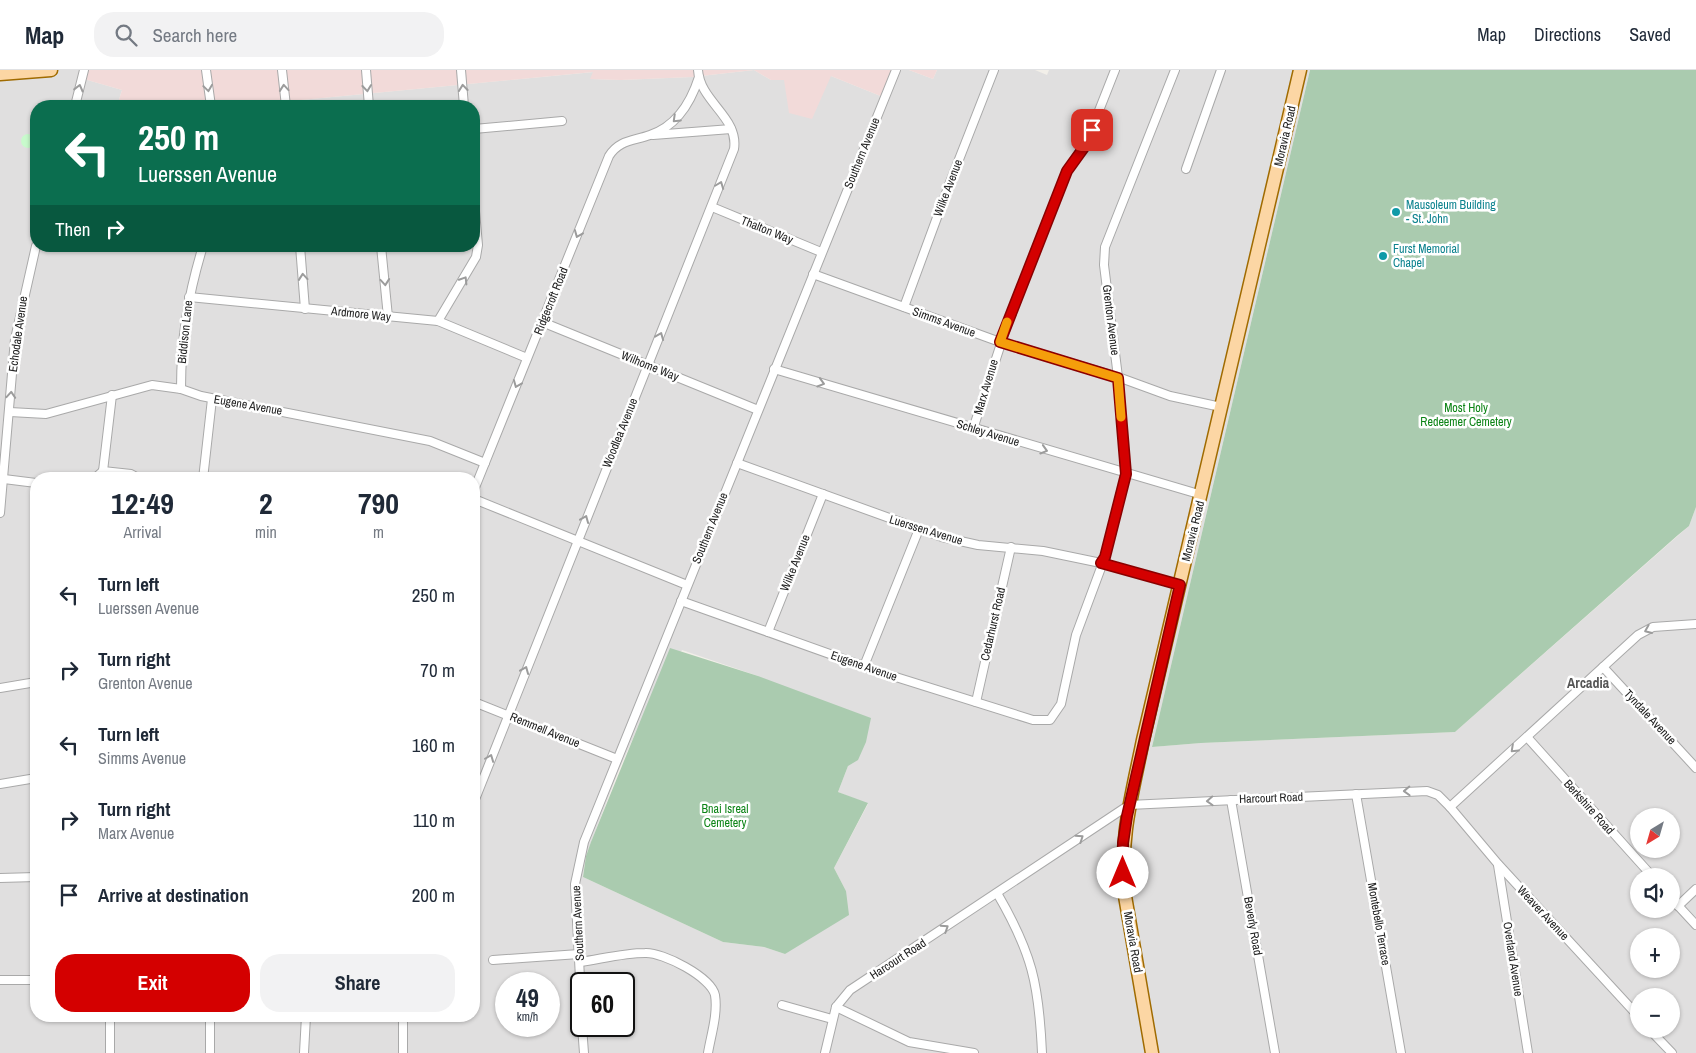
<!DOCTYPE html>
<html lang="en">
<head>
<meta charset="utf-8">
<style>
  :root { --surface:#fff; --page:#f2f2f3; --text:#1f2937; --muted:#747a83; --line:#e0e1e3; --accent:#d40000 }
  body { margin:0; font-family:"Archivo Narrow",sans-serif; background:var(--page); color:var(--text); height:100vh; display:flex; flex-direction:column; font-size:19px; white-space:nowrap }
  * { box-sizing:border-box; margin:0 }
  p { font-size:16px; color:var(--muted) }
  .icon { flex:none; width:28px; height:28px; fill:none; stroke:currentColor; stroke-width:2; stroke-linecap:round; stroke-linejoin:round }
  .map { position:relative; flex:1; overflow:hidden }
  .details { position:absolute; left:30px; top:402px; width:450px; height:550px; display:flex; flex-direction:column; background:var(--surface); border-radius:20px; box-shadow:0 1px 4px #0004 }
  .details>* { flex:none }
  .top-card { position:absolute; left:30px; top:30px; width:450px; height:152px; border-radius:20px; box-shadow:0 1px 4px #0004; background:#0b6e4f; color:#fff; overflow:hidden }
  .needle { width:32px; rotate:217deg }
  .fabs { position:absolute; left:1630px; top:738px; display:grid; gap:10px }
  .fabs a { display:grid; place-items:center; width:50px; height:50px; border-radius:50%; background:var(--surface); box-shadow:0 1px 4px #0004; font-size:25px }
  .speed { position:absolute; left:495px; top:902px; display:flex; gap:10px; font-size:25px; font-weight:700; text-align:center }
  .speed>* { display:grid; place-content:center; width:65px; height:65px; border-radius:50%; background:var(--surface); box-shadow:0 1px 4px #0004; line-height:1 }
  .speed small { font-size:12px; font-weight:400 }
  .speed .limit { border:2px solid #111; border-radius:8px; background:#fff; color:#111 }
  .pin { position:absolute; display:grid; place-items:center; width:42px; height:42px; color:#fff; margin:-21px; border-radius:10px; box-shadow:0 2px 8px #0006 }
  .me { position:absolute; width:55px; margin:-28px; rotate:0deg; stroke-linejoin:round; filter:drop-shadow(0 0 4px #0008) }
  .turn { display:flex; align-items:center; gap:18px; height:105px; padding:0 25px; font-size:22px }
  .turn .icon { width:65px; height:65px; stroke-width:2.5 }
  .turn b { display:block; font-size:35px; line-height:42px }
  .then { display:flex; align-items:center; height:48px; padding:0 25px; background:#0003; gap:10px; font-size:19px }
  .eta { display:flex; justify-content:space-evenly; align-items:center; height:85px; text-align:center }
  .eta b { font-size:30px; font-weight:700; line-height:35px }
  .button { display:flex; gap:10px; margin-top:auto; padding:10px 25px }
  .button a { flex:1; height:58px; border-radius:20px; background:var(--accent); color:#fff; font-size:20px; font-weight:700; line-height:58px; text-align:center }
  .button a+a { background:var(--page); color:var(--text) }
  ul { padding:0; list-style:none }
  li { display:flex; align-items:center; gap:15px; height:75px; padding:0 25px }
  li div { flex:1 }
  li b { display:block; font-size:19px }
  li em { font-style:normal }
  header { display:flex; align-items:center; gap:30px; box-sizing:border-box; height:70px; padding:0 25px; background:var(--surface); border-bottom:1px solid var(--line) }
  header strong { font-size:24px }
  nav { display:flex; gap:28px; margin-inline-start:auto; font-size:18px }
  .search { width:350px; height:45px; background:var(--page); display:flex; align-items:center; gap:12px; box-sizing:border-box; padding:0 18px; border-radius:20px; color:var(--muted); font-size:19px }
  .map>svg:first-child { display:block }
  .residential { fill:#e0dfdf; fill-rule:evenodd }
  .commercial { fill:#f2dad9 }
  .cemetery { fill:#aacbaf }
  .park { fill:#c8facc }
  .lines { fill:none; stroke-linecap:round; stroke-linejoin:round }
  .minor-casing { stroke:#a9a9a9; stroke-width:10 }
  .primary-casing { stroke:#a06b00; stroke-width:15 }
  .minor { stroke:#fff; stroke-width:8 }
  .primary { stroke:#fcd6a4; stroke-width:12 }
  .oneway { stroke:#9c9c9c }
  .route-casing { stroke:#8a0000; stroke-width:12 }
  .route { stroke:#d40000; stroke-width:9 }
  .slow { stroke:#f59e0b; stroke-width:9 }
  .culture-dot { fill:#0f9aa8; stroke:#fff; stroke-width:2 }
  .labels { text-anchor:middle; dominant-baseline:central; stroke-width:5; stroke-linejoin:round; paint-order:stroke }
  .street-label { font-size:12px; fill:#222; stroke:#fff }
  .culture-label { font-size:12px; fill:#0d838f; stroke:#fff; text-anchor:start }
  .park-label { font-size:12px; fill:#0c8416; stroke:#fff }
  .neighbourhood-label { font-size:14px; font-weight:bold; fill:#555; stroke:#fff }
</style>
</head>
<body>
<header>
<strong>Map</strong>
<div class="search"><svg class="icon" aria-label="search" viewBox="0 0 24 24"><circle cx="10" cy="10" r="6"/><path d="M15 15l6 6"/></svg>Search here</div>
<nav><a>Map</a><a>Directions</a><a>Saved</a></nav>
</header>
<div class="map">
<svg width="1696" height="983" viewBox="0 0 1696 983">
  <rect width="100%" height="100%" fill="#f2efe9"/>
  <path class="residential" d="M38,0H86L84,9L122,20L117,36H36V176H474V36H238L594,2L591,9L621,10L692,7L754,0L771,10L831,6L883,27L895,0H909L933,9L937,0H1035L1047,5L1049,0H1310L1152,677L1201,673L1455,662L1689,456L1696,437V983H0V3ZM36,409H474V946H36ZM682,580L758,606L848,696L838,722L868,734L834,798L846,821L785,884L764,877L723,872L583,807L586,786L618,702L638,657ZM1639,746H1671V779H1639ZM1639,806H1671V839H1639ZM1639,866H1671V899H1639ZM506,914H549V956H506ZM581,914H624V956H581ZM1639,926H1671V959H1639Z"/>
  <g class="commercial">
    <path d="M86,0H895L883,27L831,6L812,49L789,43L784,10H771L754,0L692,7L621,10L590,9L593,2L238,36H211L210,34L179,36H117L122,20L84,9Z"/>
    <path d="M909,0H937L933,9Z"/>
  </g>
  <g class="cemetery">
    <path d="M1310,0H1696V437L1689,456L1678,465L1455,662L1201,673L1152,677Z"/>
    <path d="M670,578L758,606L871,648L866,672L858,690L848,696L838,722L868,733L834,798L846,821L849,845L785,884L764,877L723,872L583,807L586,786L591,772Z"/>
  </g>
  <circle class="park" cx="28" cy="71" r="7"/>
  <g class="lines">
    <defs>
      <g id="minor">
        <path d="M206,0L211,36"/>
        <path d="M282,0L286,36"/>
        <path d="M366,0L369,36"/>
        <path d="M461,0L464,36"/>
        <path d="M75,36L84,0"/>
        <path d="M474,59L562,51"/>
        <path d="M653,65L731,59"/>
        <path d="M1186,99L1221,0"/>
        <path d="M712,137L821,182"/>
        <path d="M300,176L305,239"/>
        <path d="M381,176L388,247"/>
        <path d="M813,204L1000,272L1118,307L1170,326L1221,337"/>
        <path d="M189,227L438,251L527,288"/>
        <path d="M904,237L949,115L994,0"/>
        <path d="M438,251L476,187L478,175L474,130"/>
        <path d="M542,252L758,340"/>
        <path d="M774,299L1202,425"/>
        <path d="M181,319C181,268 188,225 203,176"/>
        <path d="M10,342L46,344L152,315L181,319L201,326L430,371L485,393"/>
        <path d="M973,359L1011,243L1067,101L1087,71L1115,0"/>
        <path d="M737,393L942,467L978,475L1043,481L1101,493L1180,515"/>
        <path d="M103,401L112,325"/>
        <path d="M103,401L131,404L140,409"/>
        <path d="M4,409L36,413"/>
        <path d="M94,409L103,401"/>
        <path d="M203,409L212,329"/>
        <path d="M474,420L609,86C619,70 633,71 650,65C677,56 691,32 699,7"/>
        <path d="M474,429L687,515"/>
        <path d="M0,443L15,269L36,176"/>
        <path d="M681,531L883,603L1033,650H1050L1061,634L1076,565L1105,487L1126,404L1118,307L1104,195L1105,177L1175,0"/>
        <path d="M768,562L823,424"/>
        <path d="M864,596L919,459"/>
        <path d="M1603,597L1696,698"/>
        <path d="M0,618L36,612"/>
        <path d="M474,632L617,689"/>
        <path d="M976,632L1011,477"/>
        <path d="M1527,667L1652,806"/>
        <path d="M0,714L36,708"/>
        <path d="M1356,724L1401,983"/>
        <path d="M1231,730L1275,983"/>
        <path d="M474,732L734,79C739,47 700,32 698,0"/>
        <path d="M1450,737L1638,565L1653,557L1696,554"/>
        <path d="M1498,795L1528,983"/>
        <path d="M0,808L36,807"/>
        <path d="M997,823C1032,883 1039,914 1042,983"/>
        <path d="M1671,828L1696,855"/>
        <path d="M1678,836L1696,819"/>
        <path d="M493,890L579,884"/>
        <path d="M580,892C601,889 624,883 645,883C663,882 711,907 715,925C718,944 711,965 708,983"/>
        <path d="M0,910H36"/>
        <path d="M581,927L575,814L584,772L896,0"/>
        <path d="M782,935L832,949"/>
        <path d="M836,937L909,972L974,983"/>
        <path d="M110,946V983"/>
        <path d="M210,946V983"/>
        <path d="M403,946V983"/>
        <path d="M582,956L584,983"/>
        <path d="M1649,959L1672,983"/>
        <path d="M304,983L306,946"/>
        <path d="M825,983L836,937L850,920L1129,735L1427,721L1438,725L1450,737L1498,794L1639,947"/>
      </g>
      <g id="primary">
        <path d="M0,4L51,0"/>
        <path d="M1152,983L1125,826C1119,769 1132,725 1143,670L1300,0"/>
      </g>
    </defs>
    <use href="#minor" class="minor-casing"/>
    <use href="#primary" class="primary-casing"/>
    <use href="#minor" class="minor"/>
    <use href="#primary" class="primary"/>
  </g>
  <defs><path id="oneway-chevron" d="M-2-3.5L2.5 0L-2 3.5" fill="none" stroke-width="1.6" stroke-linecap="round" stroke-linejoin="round" transform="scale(1.25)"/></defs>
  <g class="oneway">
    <use href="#oneway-chevron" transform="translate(79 18) rotate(-76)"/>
    <use href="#oneway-chevron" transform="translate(208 18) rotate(82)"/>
    <use href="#oneway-chevron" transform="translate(284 18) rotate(-95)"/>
    <use href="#oneway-chevron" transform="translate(367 18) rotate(84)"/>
    <use href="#oneway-chevron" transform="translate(463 18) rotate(-96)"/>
    <use href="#oneway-chevron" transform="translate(676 49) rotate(136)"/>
    <use href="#oneway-chevron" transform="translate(720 115) rotate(-69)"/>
    <use href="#oneway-chevron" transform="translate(578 164) rotate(112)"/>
    <use href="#oneway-chevron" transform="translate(303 207) rotate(-95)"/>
    <use href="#oneway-chevron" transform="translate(464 210) rotate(-58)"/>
    <use href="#oneway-chevron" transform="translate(385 212) rotate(85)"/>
    <use href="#oneway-chevron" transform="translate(660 266) rotate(-68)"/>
    <use href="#oneway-chevron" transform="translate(821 313) rotate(17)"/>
    <use href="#oneway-chevron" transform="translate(517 314) rotate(112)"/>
    <use href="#oneway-chevron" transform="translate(11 325) rotate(-86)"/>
    <use href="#oneway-chevron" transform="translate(1044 380) rotate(17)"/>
    <use href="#oneway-chevron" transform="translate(585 449) rotate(-68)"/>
    <use href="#oneway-chevron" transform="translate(1648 560) rotate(157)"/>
    <use href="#oneway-chevron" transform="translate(525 600) rotate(-68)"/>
    <use href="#oneway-chevron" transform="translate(1514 679) rotate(137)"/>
    <use href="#oneway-chevron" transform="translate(490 688) rotate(-69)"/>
    <use href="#oneway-chevron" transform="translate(1407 721) rotate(178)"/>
    <use href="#oneway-chevron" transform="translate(1210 731) rotate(177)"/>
    <use href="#oneway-chevron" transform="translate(1080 768) rotate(-34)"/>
    <use href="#oneway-chevron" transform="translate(945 858) rotate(-33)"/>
  </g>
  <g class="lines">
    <defs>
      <path id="route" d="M1092,60L1085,76L1067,101L1000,272L1118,308L1126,404L1105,487L1101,493L1180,515L1127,746L1123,773V803"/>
    </defs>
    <use href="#route" class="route-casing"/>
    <use href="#route" class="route"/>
    <path class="slow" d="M1007,252L1000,272L1118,308L1121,347"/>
  </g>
  <g class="culture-dot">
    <circle cx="1396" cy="142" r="5"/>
    <circle cx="1383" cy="186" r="5"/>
  </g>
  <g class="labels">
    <g class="street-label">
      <text transform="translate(1285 66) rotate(-77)">Moravia Road</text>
      <text transform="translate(862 83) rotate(-68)">Southern Avenue</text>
      <text transform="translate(948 118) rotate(-69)">Wilke Avenue</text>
      <text transform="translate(767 160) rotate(22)">Thalton Way</text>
      <text transform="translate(551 231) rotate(-68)">Ridgecroft Road</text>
      <text transform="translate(361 244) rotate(6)">Ardmore Way</text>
      <text transform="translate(1111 250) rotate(83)">Grenton Avenue</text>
      <text transform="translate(944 252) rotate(20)">Simms Avenue</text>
      <text transform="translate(185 262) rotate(-84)">Biddison Lane</text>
      <text transform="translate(18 264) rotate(-82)">Echodale Avenue</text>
      <text transform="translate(650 296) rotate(22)">Wilhome Way</text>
      <text transform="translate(986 317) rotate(-73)">Marx Avenue</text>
      <text transform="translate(248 335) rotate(10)">Eugene Avenue</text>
      <text transform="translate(620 363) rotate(-68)">Woodlea Avenue</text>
      <text transform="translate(988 363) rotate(17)">Schley Avenue</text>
      <text transform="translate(710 458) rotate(-68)">Southern Avenue</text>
      <text transform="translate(926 460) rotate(17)">Luerssen Avenue</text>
      <text transform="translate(1193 461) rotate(-76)">Moravia Road</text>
      <text transform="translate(795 493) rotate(-68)">Wilke Avenue</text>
      <text transform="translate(993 554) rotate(-77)">Cedarhurst Road</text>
      <text transform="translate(864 596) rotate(19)">Eugene Avenue</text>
      <text transform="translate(1650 647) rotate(47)">Tyndale Avenue</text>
      <text transform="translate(545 660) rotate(22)">Remmell Avenue</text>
      <text transform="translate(1271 728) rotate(-2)">Harcourt Road</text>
      <text transform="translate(1589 737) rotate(48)">Berkshire Road</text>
      <text transform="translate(1543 843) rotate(47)">Weaver Avenue</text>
      <text transform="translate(578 853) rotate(-93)">Southern Avenue</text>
      <text transform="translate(1379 854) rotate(80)">Montebello Terrace</text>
      <text transform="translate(1253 856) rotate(80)">Beverly Road</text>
      <text transform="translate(1133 872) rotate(80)">Moravia Road</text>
      <text transform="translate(898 889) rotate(-33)">Harcourt Road</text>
      <text transform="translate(1513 889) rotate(81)">Overland Avenue</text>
    </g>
    <g class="culture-label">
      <text x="1406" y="135">Mausoleum Building<tspan x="1406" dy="14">- St. John</tspan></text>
      <text x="1393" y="179">Furst Memorial<tspan x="1393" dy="14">Chapel</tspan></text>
    </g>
    <g class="park-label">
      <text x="1466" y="338">Most Holy<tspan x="1466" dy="14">Redeemer Cemetery</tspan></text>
      <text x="725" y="739">Bnai Isreal<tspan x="725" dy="14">Cemetery</tspan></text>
    </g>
    <g class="neighbourhood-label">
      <text x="1588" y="613">Arcadia</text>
    </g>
  </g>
</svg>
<div class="fabs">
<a><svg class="needle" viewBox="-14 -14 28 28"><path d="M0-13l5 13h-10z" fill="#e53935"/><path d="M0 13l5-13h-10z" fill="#747a83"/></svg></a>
<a><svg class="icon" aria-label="sound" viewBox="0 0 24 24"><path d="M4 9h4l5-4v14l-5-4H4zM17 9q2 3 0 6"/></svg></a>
<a>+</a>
<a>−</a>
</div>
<div class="speed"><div>49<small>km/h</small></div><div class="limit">60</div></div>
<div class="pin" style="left:1092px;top:60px;background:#d93025"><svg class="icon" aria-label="arrive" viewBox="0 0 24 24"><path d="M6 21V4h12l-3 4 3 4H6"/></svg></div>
<svg class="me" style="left:1123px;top:803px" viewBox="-20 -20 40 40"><circle r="19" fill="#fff"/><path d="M0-13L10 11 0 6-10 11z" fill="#d40000"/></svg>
<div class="top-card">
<div class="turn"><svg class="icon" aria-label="left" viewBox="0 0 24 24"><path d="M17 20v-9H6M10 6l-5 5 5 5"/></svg><div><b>250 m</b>Luerssen Avenue</div></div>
<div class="then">Then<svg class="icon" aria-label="right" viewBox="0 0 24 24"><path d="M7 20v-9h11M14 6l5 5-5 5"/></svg></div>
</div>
<section class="details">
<div class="eta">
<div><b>12:49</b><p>Arrival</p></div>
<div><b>2</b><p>min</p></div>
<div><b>790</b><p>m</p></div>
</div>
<ul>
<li><svg class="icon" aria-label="left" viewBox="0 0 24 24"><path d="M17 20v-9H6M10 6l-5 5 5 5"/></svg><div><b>Turn left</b><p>Luerssen Avenue</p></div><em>250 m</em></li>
<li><svg class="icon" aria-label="right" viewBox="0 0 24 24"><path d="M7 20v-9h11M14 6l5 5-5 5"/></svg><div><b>Turn right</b><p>Grenton Avenue</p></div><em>70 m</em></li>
<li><svg class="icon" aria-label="left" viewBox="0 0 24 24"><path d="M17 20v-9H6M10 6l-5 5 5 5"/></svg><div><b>Turn left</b><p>Simms Avenue</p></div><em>160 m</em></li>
<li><svg class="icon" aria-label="right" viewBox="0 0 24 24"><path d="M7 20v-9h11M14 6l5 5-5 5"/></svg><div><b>Turn right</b><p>Marx Avenue</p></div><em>110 m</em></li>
<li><svg class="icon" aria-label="arrive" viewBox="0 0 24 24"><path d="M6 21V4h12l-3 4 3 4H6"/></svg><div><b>Arrive at destination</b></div><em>200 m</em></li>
</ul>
<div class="button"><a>Exit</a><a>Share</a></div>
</section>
</div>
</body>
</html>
